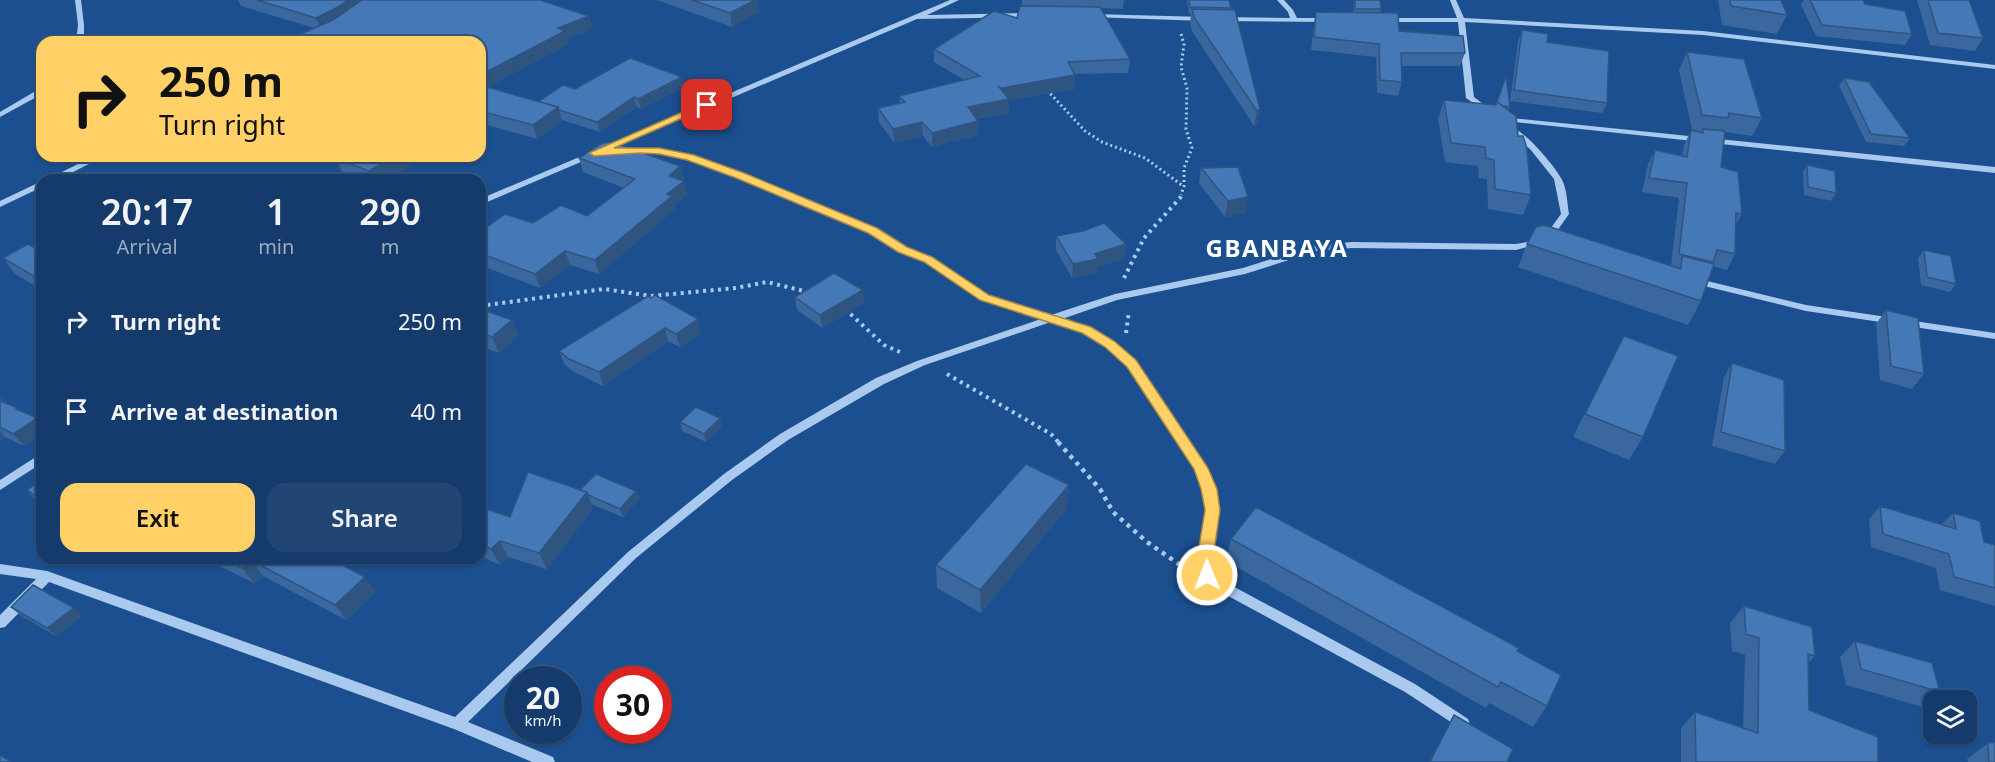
<!DOCTYPE html>
<html lang="en">
<head>
<meta charset="utf-8">
<style>
  :root { --surface:#143b6b; --page:#214673; --text:#f1f3f6; --muted:#9dadc1; --line:#33557e; --accent:#ffd166 }
  body { margin:0; font-family:"Noto Sans",sans-serif; background:var(--page); color:var(--text); height:100vh; display:flex; flex-direction:column; font-size:22px; white-space:nowrap }
  * { box-sizing:border-box; margin:0 }
  p { font-size:20px; color:var(--muted) }
  .icon { flex:none; width:33px; height:33px; fill:none; stroke:currentColor; stroke-width:2; stroke-linecap:round; stroke-linejoin:round }
  .map { position:relative; flex:1; overflow:hidden }
  .side { position:absolute; left:36px; top:174px; width:450px; height:390px; display:flex; flex-direction:column; background:var(--surface); border-radius:18px; box-shadow:0 2px 4px #0004,0 0 0 2px var(--line) }
  .side>* { flex:none }
  .banner { position:absolute; left:36px; top:36px; width:450px; height:126px; border-radius:18px; box-shadow:0 2px 4px #0004,0 0 0 2px var(--line); background:#ffd166; color:#111; overflow:hidden }
  .tools { position:absolute; left:1923px; top:690px; display:grid; gap:12px }
  .tools a { display:grid; place-items:center; width:54px; height:54px; border-radius:12px; background:var(--surface); box-shadow:0 2px 4px #0004,0 0 0 2px var(--line); font-size:30px }
  .speed { position:absolute; left:504px; top:666px; display:flex; gap:12px; font-size:30px; font-weight:700; text-align:center }
  .speed>* { display:grid; place-content:center; width:78px; height:78px; border-radius:50%; background:var(--surface); box-shadow:0 2px 4px #0004,0 0 0 2px var(--line); line-height:1 }
  .speed small { font-size:15px; font-weight:400 }
  .speed .limit { border:9px solid #d22; background:#fff; color:#111 }
  .pin { position:absolute; display:grid; place-items:center; width:51px; height:51px; color:#fff; margin:-26px; border-radius:12px; box-shadow:0 3px 9px #0006 }
  .me { position:absolute; width:66px; margin:-33px; rotate:359deg; stroke-linejoin:round; filter:drop-shadow(0 0 4px #0008) }
  .turn { display:flex; align-items:center; gap:21px; height:126px; padding:0 24px; font-size:27px }
  .turn .icon { width:78px; height:78px; stroke-width:2.5 }
  .turn b { display:block; font-size:42px; line-height:51px }
  .eta { display:flex; justify-content:space-evenly; align-items:center; height:102px; text-align:center }
  .eta b { font-size:36px; font-weight:600; line-height:42px }
  .action { display:flex; gap:12px; margin-top:auto; padding:12px 24px }
  .action a { flex:1; height:69px; border-radius:18px; background:var(--accent); color:#111; font-size:24px; font-weight:600; line-height:69px; text-align:center }
  .action a+a { background:var(--page); color:var(--text) }
  ul { padding:0; list-style:none }
  li { display:flex; align-items:center; gap:18px; height:90px; padding:0 24px }
  li div { flex:1 }
  li b { display:block; font-size:22px }
  li em { font-style:normal }
  .map>svg:first-child { display:block }
  .lines { fill:none; stroke-linecap:round; stroke-linejoin:round }
  .path-far2 { stroke:#a9c9ee; stroke-width:3; stroke-dasharray:2 3; stroke-linecap:butt }
  .path-far1 { stroke:#a9c9ee; stroke-width:4; stroke-dasharray:3 4.5; stroke-linecap:butt }
  .path { stroke:#a9c9ee; stroke-width:4.5; stroke-dasharray:4 5; stroke-linecap:butt }
  .minor { fill:#a9c9ee; fill-rule:evenodd }
  .wall { fill:#3a679d }
  .shaded-wall { fill:#305480 }
  .building { fill:#4478b7; stroke:#305480; stroke-width:1.5 }
  .route { fill:#ffd166; stroke:#a68842; stroke-width:1.5 }
  .labels { text-anchor:middle; dominant-baseline:central; stroke-width:6; stroke-linejoin:round; paint-order:stroke }
  .district-label { font-size:24px; font-weight:bold; letter-spacing:1.5px; fill:#fff; stroke:#1b4f8f }
</style>
</head>
<body>
<div class="map">
<svg width="1995" height="762" viewBox="0 0 1995 762">
  <rect width="100%" height="100%" fill="#1b4f8f"/>
  <g class="lines">
    <g class="path-far2">
      <path d="M1181,34L1184,44L1181,67L1187,88L1186,129L1192,148L1184,168V186L1181,195"/>
      <path d="M1047,90L1085,131L1102,142L1145,158L1183,186"/>
    </g>
    <g class="path-far1">
      <path d="M1124,278L1144,238L1180,198L1182,193"/>
      <path d="M480,306L604,289L651,296L736,288L767,282L808,292"/>
      <path d="M845,309L884,345L900,352"/>
      <path d="M1126,333L1129,311"/>
      <path d="M947,374L1051,434L1060,444"/>
    </g>
    <path class="path" d="M1058,442L1100,489L1113,512L1147,542L1186,569"/>
    <g class="minor">
      <path d="M75,0H81L84,25V42H76L78,25Z"/>
      <path d="M950,0H959L927,15L1031,13L1034,15L1031,17L917,19L480,205V199Z"/>
      <path d="M1277,0H1284L1293,10L1297,18H1328L1331,20L1328,22L1224,21L1221,19L1224,17L1290,18L1288,12Z"/>
      <path d="M1450,0H1456L1464,18L1703,31L1995,65V69L1703,35L1465,22L1474,97L1491,110V114H1488L1466,98L1458,22H1386L1383,20L1386,18H1457Z"/>
      <path d="M1092,14L1205,17L1208,19L1205,21L1090,17V15Z"/>
      <path d="M39,89H42V94L0,117V112Z"/>
      <path d="M1501,117L1995,167V173L1504,121H1501Z"/>
      <path d="M1504,125C1520,124 1553,164 1561,178C1567,187 1567,203 1569,214L1550,241L1516,250L1352,248L1317,251L1245,274L1117,300L1062,319L1090,328L1114,342L1136,361L1205,465L1215,489L1218,510L1211,559L1213,573L1227,583L1415,684L1468,719L1470,724L1468,729L1463,730L1405,692L1219,591L1203,579L1199,559L1206,510L1203,489L1196,469L1128,365L1106,346L1082,332L1051,322L925,365L884,384L788,440L732,480L636,558L468,722L553,757L555,762H532L454,729L49,582L5,627L0,628V615L36,579L0,574V564L47,571L455,717L628,552L724,474L780,434L876,378L917,361L1041,319L982,299L925,262L899,251L869,232L790,198L688,160L659,153H622L618,151L619,149H659L693,156L796,194L875,228L905,247L931,258L988,295L1051,315L1115,294L1243,268L1316,245L1352,242L1516,244L1543,239L1561,214L1554,179L1530,149L1504,129Z"/>
      <path d="M94,156H105L57,180H46Z"/>
      <path d="M42,181V187L0,207V201Z"/>
      <path d="M1695,278L1806,305L1995,333V339L1806,311L1692,283L1690,281Z"/>
      <path d="M42,453V463L0,490V480Z"/>
    </g>
  </g>
  <g class="wall">
    <path d="M238,0H540L589,16L593,29L567,39L569,44L487,87L538,102L575,89L684,87L641,109L637,107L600,132L562,120V121L537,139L480,123V42H288L287,40L314,28L241,6Z"/>
    <path d="M657,0H757L759,12L732,27Z"/>
    <path d="M1022,0H1124L1123,9L1100,8L1130,59L1128,73L1075,74V89L1009,100V113L976,119L978,121V135L932,147L923,136L894,143L879,122L878,108L900,103L899,96L964,80L934,62V49L1017,18L1022,6Z"/>
    <path d="M1187,0H1229L1231,10L1260,109L1257,124L1254,126L1192,31L1190,23L1191,14H1189Z"/>
    <path d="M1354,0H1380L1381,9L1380,13L1399,31L1465,53L1460,66H1401L1402,82L1398,96L1377,93L1376,57L1311,50L1314,25L1316,12L1353,13Z"/>
    <path d="M1718,0H1781L1787,15L1777,34L1722,25Z"/>
    <path d="M1804,0H1863L1865,4L1912,34L1905,45L1816,36L1801,5Z"/>
    <path d="M1917,0H1969L1983,38L1975,51L1930,45Z"/>
    <path d="M1522,30L1547,42L1607,103L1602,113L1510,101L1518,41Z"/>
    <path d="M1687,52L1762,118L1752,136L1725,132L1721,167L1742,214L1736,224L1735,254L1727,270L1713,266L1701,301L1688,325L1518,267L1527,244L1671,266L1679,198L1642,192L1648,164L1655,150L1682,156L1684,145L1691,130H1692L1679,70Z"/>
    <path d="M1844,78L1910,138L1904,146L1866,142L1839,86Z"/>
    <path d="M1444,100L1510,107L1508,110L1518,136L1531,195L1523,215L1488,209L1487,179L1479,178L1478,166L1445,162L1438,119Z"/>
    <path d="M194,156H211L206,160Z"/>
    <path d="M339,156H407L411,165L387,180H359L343,174L335,158Z"/>
    <path d="M579,158L680,166L687,195L674,205L675,209L599,274L570,265L540,288L480,265V232L587,216L624,188L583,172Z"/>
    <path d="M1807,165L1836,193L1831,201L1804,195L1803,172Z"/>
    <path d="M1201,168L1248,197L1245,213L1225,217L1199,183Z"/>
    <path d="M1056,236L1126,244L1124,258L1097,267V273L1072,278L1056,250Z"/>
    <path d="M1924,250L1956,284L1950,292L1921,285L1918,258Z"/>
    <path d="M42,252V290L15,274L3,258Z"/>
    <path d="M648,296L701,333L680,347L668,341L603,386L574,372L564,364L559,351Z"/>
    <path d="M795,297L864,303L822,328L797,310Z"/>
    <path d="M480,309L512,320L518,336L499,353L480,346Z"/>
    <path d="M1886,310L1924,374L1912,389L1880,380L1876,324Z"/>
    <path d="M1624,336L1643,437L1629,460L1573,437Z"/>
    <path d="M1732,363L1785,451L1775,464L1712,446L1724,377Z"/>
    <path d="M0,396L7,403L21,411L37,418L42,424V434L24,446L5,437L0,440Z"/>
    <path d="M680,422L722,426L706,442L682,431Z"/>
    <path d="M42,480V503L34,499L27,490Z"/>
    <path d="M580,490L636,491L639,499L623,517L591,504L593,508L547,569L508,557L500,565L480,556V507L510,517Z"/>
    <path d="M1880,506L1942,524L1953,513L1984,542L1995,545V606L1940,590L1936,568L1871,547L1869,519Z"/>
    <path d="M1067,508L981,613L937,588L936,565Z"/>
    <path d="M1231,539L1517,651L1547,706L1533,727L1489,703L1486,708L1226,561Z"/>
    <path d="M203,558H342L337,562L376,592L346,620L263,576L254,583Z"/>
    <path d="M1744,606L1815,656L1808,663L1809,710L1878,762H1681V728L1695,712L1743,728L1745,655L1732,651L1730,623Z"/>
    <path d="M11,607L74,608L82,616L56,636L20,615Z"/>
    <path d="M1855,641L1940,692L1923,707L1846,685L1840,657Z"/>
    <path d="M1454,715L1507,762H1429Z"/>
    <path d="M1988,743L1995,762H1968L1967,759Z"/>
  </g>
  <g class="shaded-wall">
    <path d="M348,0H369L322,31L316,18Z"/>
    <path d="M755,0H757L759,12L732,27L730,13Z"/>
    <path d="M589,16L593,29L567,39L569,44L480,91V75L558,28Z"/>
    <path d="M1075,75V89L1009,100V113L968,120V107L1002,100V88Z"/>
    <path d="M682,77L684,87L641,109L638,99Z"/>
    <path d="M634,97L637,107L600,132L597,122Z"/>
    <path d="M558,107L562,121L537,139L533,125Z"/>
    <path d="M1260,109L1257,124L1254,126L1257,111Z"/>
    <path d="M978,121V135L932,147V133Z"/>
    <path d="M922,122L923,136L894,143L893,129Z"/>
    <path d="M204,156H211L206,160Z"/>
    <path d="M395,156H407L411,165L387,180H373L369,171Z"/>
    <path d="M680,166L683,180L669,176Z"/>
    <path d="M684,181L687,195L674,205L675,209L599,274L595,260L667,194Z"/>
    <path d="M1248,197L1245,213L1225,217L1228,201Z"/>
    <path d="M1126,244L1124,258L1097,267V273L1072,278L1073,264L1095,254Z"/>
    <path d="M565,251L570,265L540,288L535,274Z"/>
    <path d="M863,290L864,303L822,328L820,315Z"/>
    <path d="M698,319L701,333L680,347L676,334Z"/>
    <path d="M512,320L518,336L499,353L492,337Z"/>
    <path d="M665,328L668,341L603,386L599,372Z"/>
    <path d="M0,396L11,408L0,404Z"/>
    <path d="M37,418L42,424V434L24,446L13,434Z"/>
    <path d="M720,418L722,426L706,442L704,434Z"/>
    <path d="M0,431L5,437L0,440Z"/>
    <path d="M1069,485L1067,508L981,613L980,590Z"/>
    <path d="M636,491L639,499L623,517L620,509Z"/>
    <path d="M587,492L593,508L547,569L539,553Z"/>
    <path d="M500,541L508,557L500,565L491,549Z"/>
    <path d="M323,558H342L330,569Z"/>
    <path d="M251,560L263,576L254,583L242,568Z"/>
    <path d="M365,577L376,592L346,620L335,605Z"/>
    <path d="M74,608L82,616L56,636L47,628Z"/>
  </g>
  <g class="building">
    <path d="M257,0H348L338,7L316,18Z"/>
    <path d="M362,0H540L589,16L558,28L565,31L480,75V42H293L287,40L333,20Z"/>
    <path d="M692,0H755L730,13Z"/>
    <path d="M1189,0H1229L1231,8L1190,7Z"/>
    <path d="M1355,0H1380L1381,9H1355Z"/>
    <path d="M1730,0H1781L1787,15L1731,6Z"/>
    <path d="M1810,0H1863L1865,4L1905,11L1912,34L1822,25Z"/>
    <path d="M1928,0H1969L1983,38L1938,33Z"/>
    <path d="M1020,6L1100,7L1130,59L1068,62L1075,75L1002,88L999,87L1009,99L968,107L978,121L932,133L922,122L893,129L878,108L905,102L899,96L980,76L934,49L994,11L1017,18Z"/>
    <path d="M1192,9L1235,10L1260,109L1257,111L1194,17Z"/>
    <path d="M1316,12L1398,13L1399,31L1463,36L1465,53H1401L1402,82L1380,80L1379,44L1314,37Z"/>
    <path d="M1522,30L1548,34L1547,42L1609,51L1607,103L1514,90Z"/>
    <path d="M1687,52L1744,59L1762,118L1729,113L1728,118L1702,115Z"/>
    <path d="M630,58L682,77L638,99L634,97L597,122L559,110L558,107L538,102L563,85L575,89Z"/>
    <path d="M1506,76L1510,107L1503,106L1497,102Z"/>
    <path d="M1844,78L1869,82L1910,138L1871,134Z"/>
    <path d="M480,85L558,107L533,125L480,111Z"/>
    <path d="M1444,100L1496,105L1497,102L1516,116L1518,136H1523L1527,149L1531,195L1495,189L1494,160L1486,158L1485,147L1451,143Z"/>
    <path d="M1703,129L1725,131L1721,167L1738,172L1742,214L1736,213L1735,254L1717,250L1713,262L1679,254L1687,183L1649,178L1655,150L1687,157L1691,130L1703,133Z"/>
    <path d="M612,142L680,166L669,176L684,181L667,194L672,196L595,260L565,251L535,274L480,253V232L505,214L533,223L561,205L587,216L635,179L579,158L602,143Z"/>
    <path d="M339,156H395L369,171L335,158Z"/>
    <path d="M1807,165L1835,171L1836,193L1808,187Z"/>
    <path d="M1238,167L1248,197L1228,201L1201,168Z"/>
    <path d="M1104,223L1126,244L1095,254L1098,259L1073,264L1056,236L1083,231Z"/>
    <path d="M1544,225L1681,269L1682,256L1714,264L1701,301L1527,244L1536,227Z"/>
    <path d="M28,244L42,252V281L3,258Z"/>
    <path d="M1924,250L1951,256L1956,284L1927,277Z"/>
    <path d="M834,273L863,290L820,315L795,297Z"/>
    <path d="M655,295L698,319L676,334L665,328L599,372L569,359L559,351L648,296L651,298Z"/>
    <path d="M480,309L512,320L492,337L480,332Z"/>
    <path d="M1886,310L1918,318L1924,374L1891,366Z"/>
    <path d="M1624,336L1678,356L1643,437L1585,414Z"/>
    <path d="M1732,363L1784,380L1785,451L1721,432Z"/>
    <path d="M0,401L18,408L16,409L37,418L13,434L0,427Z"/>
    <path d="M696,407L720,418L704,434L680,422Z"/>
    <path d="M1026,464L1069,485L980,590L936,565Z"/>
    <path d="M528,472L587,492L539,553L500,541L491,549L480,544V507L510,517Z"/>
    <path d="M596,474L636,491L620,509L588,495L587,492L580,490Z"/>
    <path d="M42,480V500L27,490Z"/>
    <path d="M1880,506L1956,529L1953,513L1980,521L1984,542L1995,545V588L1954,577L1949,554L1883,534Z"/>
    <path d="M1256,507L1519,648L1517,651L1561,675L1547,706L1501,682L1498,687L1231,539Z"/>
    <path d="M223,558H329L365,577L335,605L251,560L242,568Z"/>
    <path d="M33,585L74,608L47,628L11,607Z"/>
    <path d="M1744,606L1812,627L1815,656L1808,654L1809,710L1878,737V762H1696L1695,712L1758,733L1759,638L1746,634Z"/>
    <path d="M1855,641L1932,663L1940,692L1861,669Z"/>
    <path d="M1454,715L1513,749L1507,762H1430Z"/>
    <path d="M1995,742V762H1989L1988,743Z"/>
    <path d="M0,755L11,762H0Z"/>
  </g>
  <path class="route" d="M703,103L712,105L614,148H659L694,155L744,173L877,228L907,247L932,257L989,295L1091,327L1114,341L1136,360L1208,468L1217,489L1220,510L1213,559L1215,575L1213,580L1207,582L1202,580L1197,559L1205,510L1201,489L1194,469L1127,367L1105,347L1082,333L980,300L924,262L898,252L868,233L736,178L687,160L659,154L640,153L594,156L589,153Z"/>
  <g class="labels">
    <g class="district-label">
      <text x="1277" y="247">GBANBAYA</text>
    </g>
  </g>
</svg>
<div class="tools">
<a><svg class="icon" aria-label="layers" viewBox="0 0 24 24"><path d="M12 4l9 5-9 5-9-5zM3 14l9 5 9-5"/></svg></a>
</div>
<div class="speed"><div>20<small>km/h</small></div><div class="limit">30</div></div>
<div class="pin" style="left:707px;top:105px;background:#d93025"><svg class="icon" aria-label="arrive" viewBox="0 0 24 24"><path d="M6 21V4h12l-3 4 3 4H6"/></svg></div>
<svg class="me" style="left:1207px;top:575px" viewBox="-20 -20 40 40"><circle r="17" fill="#ffd166" stroke="#fff" stroke-width="3"/><path d="M0-11L8 9 0 5-8 9z" fill="#fff"/></svg>
<div class="banner">
<div class="turn"><svg class="icon" aria-label="right" viewBox="0 0 24 24"><path d="M7 20v-9h11M14 6l5 5-5 5"/></svg><div><b>250 m</b>Turn right</div></div>
</div>
<section class="side">
<div class="eta">
<div><b>20:17</b><p>Arrival</p></div>
<div><b>1</b><p>min</p></div>
<div><b>290</b><p>m</p></div>
</div>
<ul>
<li><svg class="icon" aria-label="right" viewBox="0 0 24 24"><path d="M7 20v-9h11M14 6l5 5-5 5"/></svg><div><b>Turn right</b></div><em>250 m</em></li>
<li><svg class="icon" aria-label="arrive" viewBox="0 0 24 24"><path d="M6 21V4h12l-3 4 3 4H6"/></svg><div><b>Arrive at destination</b></div><em>40 m</em></li>
</ul>
<div class="action"><a>Exit</a><a>Share</a></div>
</section>
</div>
</body>
</html>
